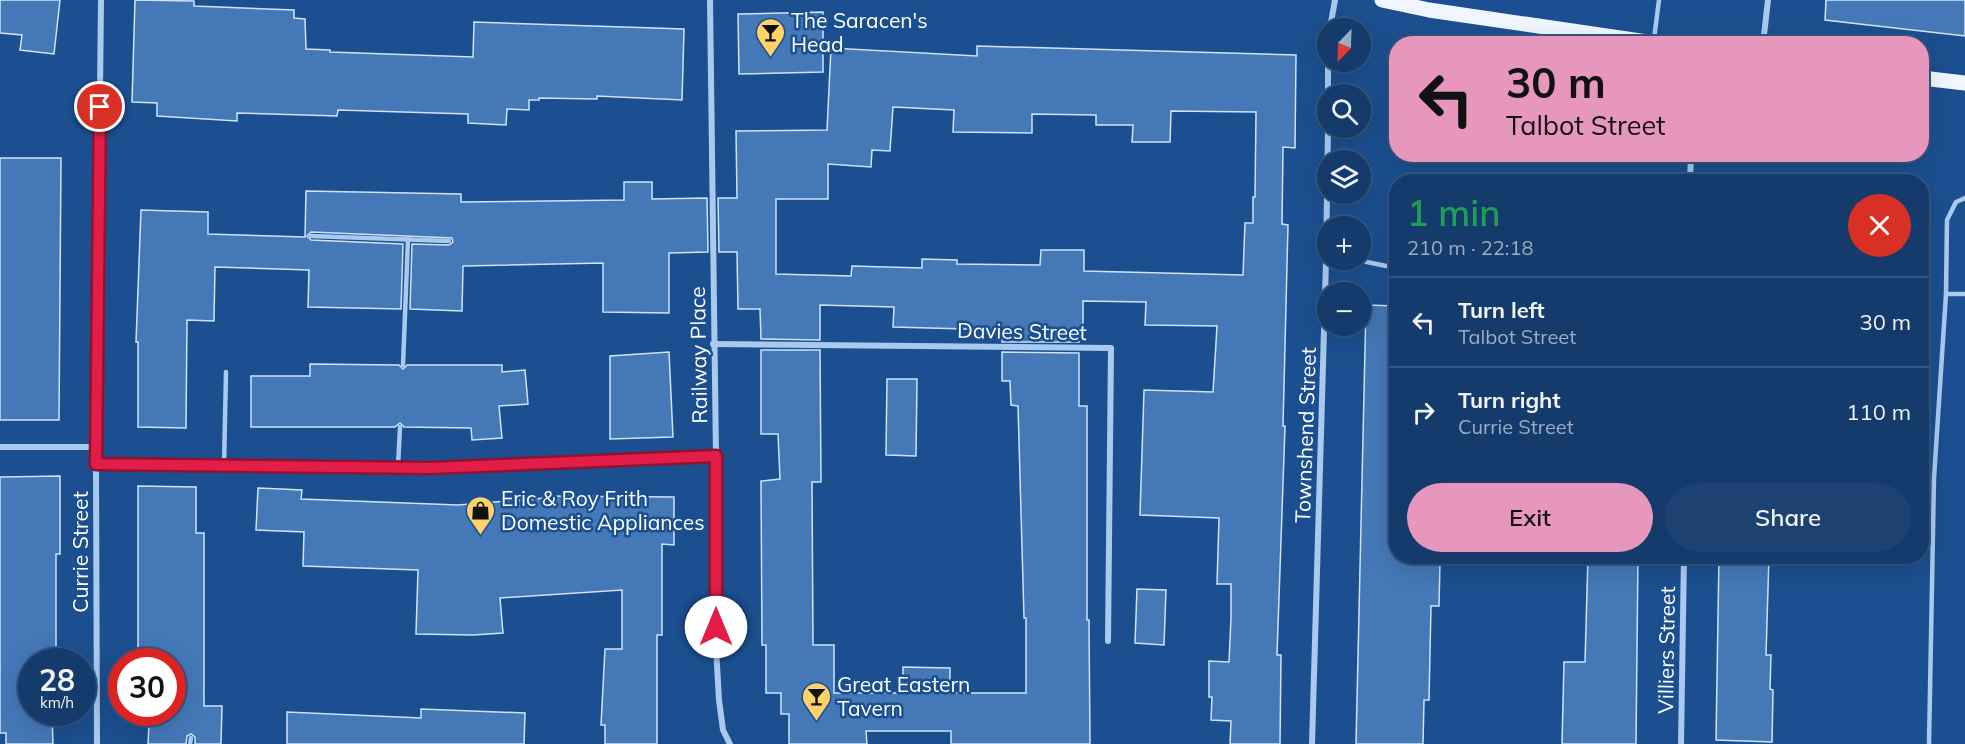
<!DOCTYPE html>
<html lang="en">
<head>
<meta charset="utf-8">
<style>
  :root { --surface:#143b6b; --page:#1d4271; --text:#f1f3f6; --muted:#9dadc1; --line:#33557e; --accent:#e797bd }
  body { margin:0; font-family:Mulish,sans-serif; background:var(--page); color:var(--text); height:100vh; display:flex; flex-direction:column; font-size:22px; white-space:nowrap }
  * { box-sizing:border-box; margin:0 }
  p { font-size:20px; color:var(--muted) }
  .icon { flex:none; width:33px; height:33px; fill:none; stroke:currentColor; stroke-width:2; stroke-linecap:round; stroke-linejoin:round }
  .map { position:relative; flex:1; overflow:hidden }
  .sheet { position:absolute; left:1389px; top:174px; width:540px; height:390px; display:flex; flex-direction:column; background:var(--surface); border-radius:24px; box-shadow:0 6px 24px #0002,0 0 0 2px var(--line) }
  .sheet>* { flex:none }
  .top-card { position:absolute; left:1389px; top:36px; width:540px; height:126px; border-radius:24px; box-shadow:0 6px 24px #0002,0 0 0 2px var(--line); background:#e797bd; color:#111; overflow:hidden }
  .needle { width:39px; rotate:203deg }
  .controls { position:absolute; left:1317px; top:18px; display:grid; gap:12px }
  .controls a { display:grid; place-items:center; width:54px; height:54px; border-radius:50%; background:var(--surface); box-shadow:0 6px 24px #0002,0 0 0 2px var(--line); font-size:30px }
  .speed { position:absolute; left:18px; top:648px; display:flex; gap:12px; font-size:30px; font-weight:700; text-align:center }
  .speed>* { display:grid; place-content:center; width:78px; height:78px; border-radius:50%; background:var(--surface); box-shadow:0 6px 24px #0002,0 0 0 2px var(--line); line-height:1 }
  .speed small { font-size:15px; font-weight:400 }
  .speed .limit { border:9px solid #d22; background:#fff; color:#111 }
  .pin { position:absolute; display:grid; place-items:center; width:51px; height:51px; color:#fff; margin:-26px; border:3px solid #fff; border-radius:50%; box-shadow:0 2px 6px #0007 }
  .me { position:absolute; width:66px; margin:-33px; rotate:0deg; stroke-linejoin:round; filter:drop-shadow(0 0 4px #0008) }
  .turn { display:flex; align-items:center; gap:21px; height:126px; padding:0 18px; font-size:27px }
  .turn .icon { width:78px; height:78px; stroke-width:2.5 }
  .turn b { display:block; font-size:42px; line-height:51px }
  .round { display:grid; place-items:center; flex:none; width:63px; height:63px; border-radius:32px; background:var(--page) }
  .headline { display:flex; align-items:center; justify-content:space-between; height:102px; padding:0 18px }
  h1 { font-size:36px; font-weight:600; line-height:45px; color:#1e9e55 }
  .cta { display:flex; gap:12px; margin-top:auto; padding:12px 18px }
  .cta a { flex:1; height:69px; border-radius:36px; background:var(--accent); color:#111; font-size:24px; font-weight:600; line-height:69px; text-align:center }
  .cta a+a { background:var(--page); color:var(--text) }
  ul { padding:0; list-style:none }
  li { display:flex; align-items:center; gap:18px; height:90px; padding:0 18px; border-top:2px solid var(--line) }
  li div { flex:1 }
  li b { display:block; font-size:22px }
  li em { font-style:normal }
  .map>svg:first-child { display:block }
  .building { fill:#4478b7; stroke:#cfe3fa; stroke-width:1.5; fill-rule:evenodd }
  .lines { fill:none; stroke-linecap:round; stroke-linejoin:round }
  .service { stroke:#a9c9ee; stroke-width:4.5 }
  .minor { stroke:#a9c9ee; stroke-width:6 }
  .primary { stroke:#f0f6ff; stroke-width:15 }
  .route-casing { stroke:#92132f; stroke-width:15 }
  .route { stroke:#e11d48; stroke-width:10 }
  .labels { text-anchor:middle; dominant-baseline:central; stroke-width:5; stroke-linejoin:round; paint-order:stroke }
  .poi-label { font-size:21px; fill:#fff; stroke:#1b4f8f; text-anchor:start }
  .street-label { font-size:21px; fill:#fff; stroke:#1b4f8f }
</style>
</head>
<body>
<div class="map">
<svg width="1965" height="744" viewBox="0 0 1965 744">
  <rect width="100%" height="100%" fill="#1b4f8f"/>
  <g class="building">
    <path d="M0,0H60L54,54L20,50L22,35L0,33Z"/>
    <path d="M135,0L194,1V6L294,10V18L305,19L306,49L330,50V52L473,57L474,22L684,29L682,100L597,96V99L539,98V100H529V110L507,109L506,125L468,123V114L338,110L337,116L237,113V121L157,116V103L132,102Z"/>
    <path d="M1826,0H1965V36L1825,20Z"/>
    <path d="M823,12V72L739,74L738,14Z"/>
    <path d="M977,46L1296,55L1295,148L1283,147L1282,224L1288,225L1283,426H1285L1277,655H1281L1280,744H1230L1231,721L1211,720L1212,697H1209V661L1229,662L1231,618V584H1217L1219,518L1140,515L1144,390L1213,392L1217,326L1145,325L1146,302L1083,301V337H1079V342H1002V330L893,327L894,307L820,305V340L761,339L760,309H738L737,252H719L718,198H737L736,131L827,130L831,48L977,56ZM893,107L954,110L953,132L1032,133V114L1096,115V125H1133L1132,142H1170L1171,111L1256,112L1255,197H1253V223H1245L1243,275L1084,271V250H1041L1040,265L957,264V260L922,259V268L852,266L851,276L776,274V199H828V164L871,167L872,150L890,151Z"/>
    <path d="M0,158H61L59,420H0Z"/>
    <path d="M624,182H652V199L707,198L708,252L669,253V313L603,312V263L463,266L462,311L410,309L412,244L449,245L453,242L452,238L311,232L307,236L311,240L403,244L401,309L308,307L309,270L215,267L214,321L187,320L186,428L138,427V342H136L141,210L208,212V234L305,237L306,191L461,194V202L624,200Z"/>
    <path d="M1366,305L1396,306V556H1430V562H1440L1439,606H1431L1429,700H1424L1423,744H1356Z"/>
    <path d="M761,350H820L821,482H812L813,645H834V693H903V667L950,668V693H1026V618H1024L1018,406L1011,405L1010,381H1002V352L1079,353V406H1087V620H1089L1090,744H951V731H866L867,744H789V714H781V693H766V645H762L761,481L780,479L778,434H761Z"/>
    <path d="M669,352L673,437L610,439V356Z"/>
    <path d="M310,364L399,365L403,369L407,365H502V372L525,370L528,404L499,406L502,438L472,440L471,428L404,427L400,423L395,427H251V376H310Z"/>
    <path d="M887,379H917L916,456L886,455Z"/>
    <path d="M60,476V554H56V662H32V712H52L53,744H6V733H0V477Z"/>
    <path d="M138,486L196,487V533H204V706H222L221,744H195V737L191,734L187,736L186,744H148L149,724H138V712H172V662H138Z"/>
    <path d="M258,488L302,490L301,499L458,505L545,498V496L674,497V545L662,544V635H657V744H605V725H601L605,649H622V590L500,598L503,633L473,635L416,634L418,570L303,566L304,532L256,530Z"/>
    <path d="M1588,556H1638L1636,744H1562L1564,662H1585Z"/>
    <path d="M1719,556H1769L1766,655H1771L1770,689L1773,690L1772,742L1716,740Z"/>
    <path d="M1137,589L1166,590L1164,645L1135,643Z"/>
    <path d="M421,709L525,713L524,744H287V712L421,718Z"/>
  </g>
  <g class="lines">
    <g class="service">
      <path d="M1654,39L1659,0"/>
      <path d="M311,236L449,241"/>
      <path d="M1326,261H1362L1396,268"/>
      <path d="M1946,294H1965"/>
      <path d="M403,365L408,239"/>
      <path d="M224,466L226,372"/>
      <path d="M398,467L400,427"/>
      <path d="M190,744L191,738"/>
      <path d="M1929,744L1934,478L1946,294L1947,220L1956,202L1965,198"/>
    </g>
    <g class="minor">
      <path d="M710,0L716,456V648L719,700L723,730L730,744"/>
      <path d="M1330,28L1335,0"/>
      <path d="M1763,44L1768,0"/>
      <path d="M1328,94V62"/>
      <path d="M1690,182L1691,154"/>
      <path d="M713,344L1111,348L1108,641"/>
      <path d="M0,447H96"/>
      <path d="M96,464L431,468L716,456"/>
      <path d="M97,744L96,464L101,0"/>
      <path d="M1312,744L1326,261L1328,128"/>
      <path d="M1681,744L1684,556"/>
    </g>
    <g class="primary">
      <path d="M1382,0L1429,10L1661,44"/>
      <path d="M1922,78L1965,83"/>
    </g>
  </g>
  <g class="lines">
    <defs>
      <path id="route" d="M100,107L96,464L430,468L716,456V627"/>
    </defs>
    <use href="#route" class="route-casing"/>
    <use href="#route" class="route"/>
  </g>
  <defs>
    <symbol id="bar-pin" viewBox="-11 -11 22 30"><path d="M0 17L-7.5 6A9.5 9.5 0 1 1 7.5 6Z" fill="#ffd166" stroke="#1b4f8f"/><path d="M-6-5H6L.8 .8V4.5H3.5V6h-7V4.5H-.8V.8Z" fill="#111"/></symbol>
    <symbol id="shop-pin" viewBox="-11 -11 22 30"><path d="M0 17L-7.5 6A9.5 9.5 0 1 1 7.5 6Z" fill="#ffd166" stroke="#1b4f8f"/><path d="M-5-2.5h2.3a2.7 3.5 0 0 1 5.4 0H5L5.5 6h-11ZM-1.5-2.5h3a1.5 2.3 0 0 0-3 0Z" fill="#111"/></symbol>
  </defs>
  <g fill-rule="evenodd">
    <use href="#bar-pin" x="754" y="16" width="33" height="45"/>
    <use href="#shop-pin" x="464" y="494" width="33" height="45"/>
    <use href="#bar-pin" x="800" y="680" width="33" height="45"/>
  </g>
  <g class="labels">
    <g class="poi-label">
      <text x="791" y="20">The Saracen's<tspan x="791" dy="24">Head</tspan></text>
      <text x="501" y="498">Eric &amp; Roy Frith<tspan x="501" dy="24">Domestic Appliances</tspan></text>
      <text x="837" y="684">Great Eastern<tspan x="837" dy="24">Tavern</tspan></text>
    </g>
    <g class="street-label">
      <text transform="translate(1022 331) rotate(1)">Davies Street</text>
      <text transform="translate(698 355) rotate(-91)">Railway Place</text>
      <text transform="translate(1305 435) rotate(-88)">Townshend Street</text>
      <text transform="translate(80 552) rotate(-90)">Currie Street</text>
      <text transform="translate(1666 650) rotate(-89)">Villiers Street</text>
    </g>
  </g>
</svg>
<div class="controls">
<a><svg class="needle" viewBox="-14 -14 28 28"><path d="M0-13l5 13h-10z" fill="#e53935"/><path d="M0 13l5-13h-10z" fill="#9dadc1"/></svg></a>
<a><svg class="icon" aria-label="search" viewBox="0 0 24 24"><circle cx="10" cy="10" r="6"/><path d="M15 15l6 6"/></svg></a>
<a><svg class="icon" aria-label="layers" viewBox="0 0 24 24"><path d="M12 4l9 5-9 5-9-5zM3 14l9 5 9-5"/></svg></a>
<a>+</a>
<a>−</a>
</div>
<div class="speed"><div>28<small>km/h</small></div><div class="limit">30</div></div>
<div class="pin" style="left:100px;top:107px;background:#d93025"><svg class="icon" aria-label="arrive" viewBox="0 0 24 24"><path d="M6 21V4h12l-3 4 3 4H6"/></svg></div>
<svg class="me" style="left:716px;top:627px" viewBox="-20 -20 40 40"><circle r="19" fill="#fff"/><path d="M0-13L10 11 0 6-10 11z" fill="#e11d48"/></svg>
<div class="top-card">
<div class="turn"><svg class="icon" aria-label="left" viewBox="0 0 24 24"><path d="M17 20v-9H6M10 6l-5 5 5 5"/></svg><div><b>30 m</b>Talbot Street</div></div>
</div>
<section class="sheet">
<div class="headline"><div><h1>1 min</h1><p>210 m · 22:18</p></div><a class="round" style="background:#d93025;color:#fff"><svg class="icon" aria-label="close" viewBox="0 0 24 24"><path d="M6 6l12 12M18 6L6 18"/></svg></a></div>
<ul>
<li><svg class="icon" aria-label="left" viewBox="0 0 24 24"><path d="M17 20v-9H6M10 6l-5 5 5 5"/></svg><div><b>Turn left</b><p>Talbot Street</p></div><em>30 m</em></li>
<li><svg class="icon" aria-label="right" viewBox="0 0 24 24"><path d="M7 20v-9h11M14 6l5 5-5 5"/></svg><div><b>Turn right</b><p>Currie Street</p></div><em>110 m</em></li>
</ul>
<div class="cta"><a>Exit</a><a>Share</a></div>
</section>
</div>
</body>
</html>
